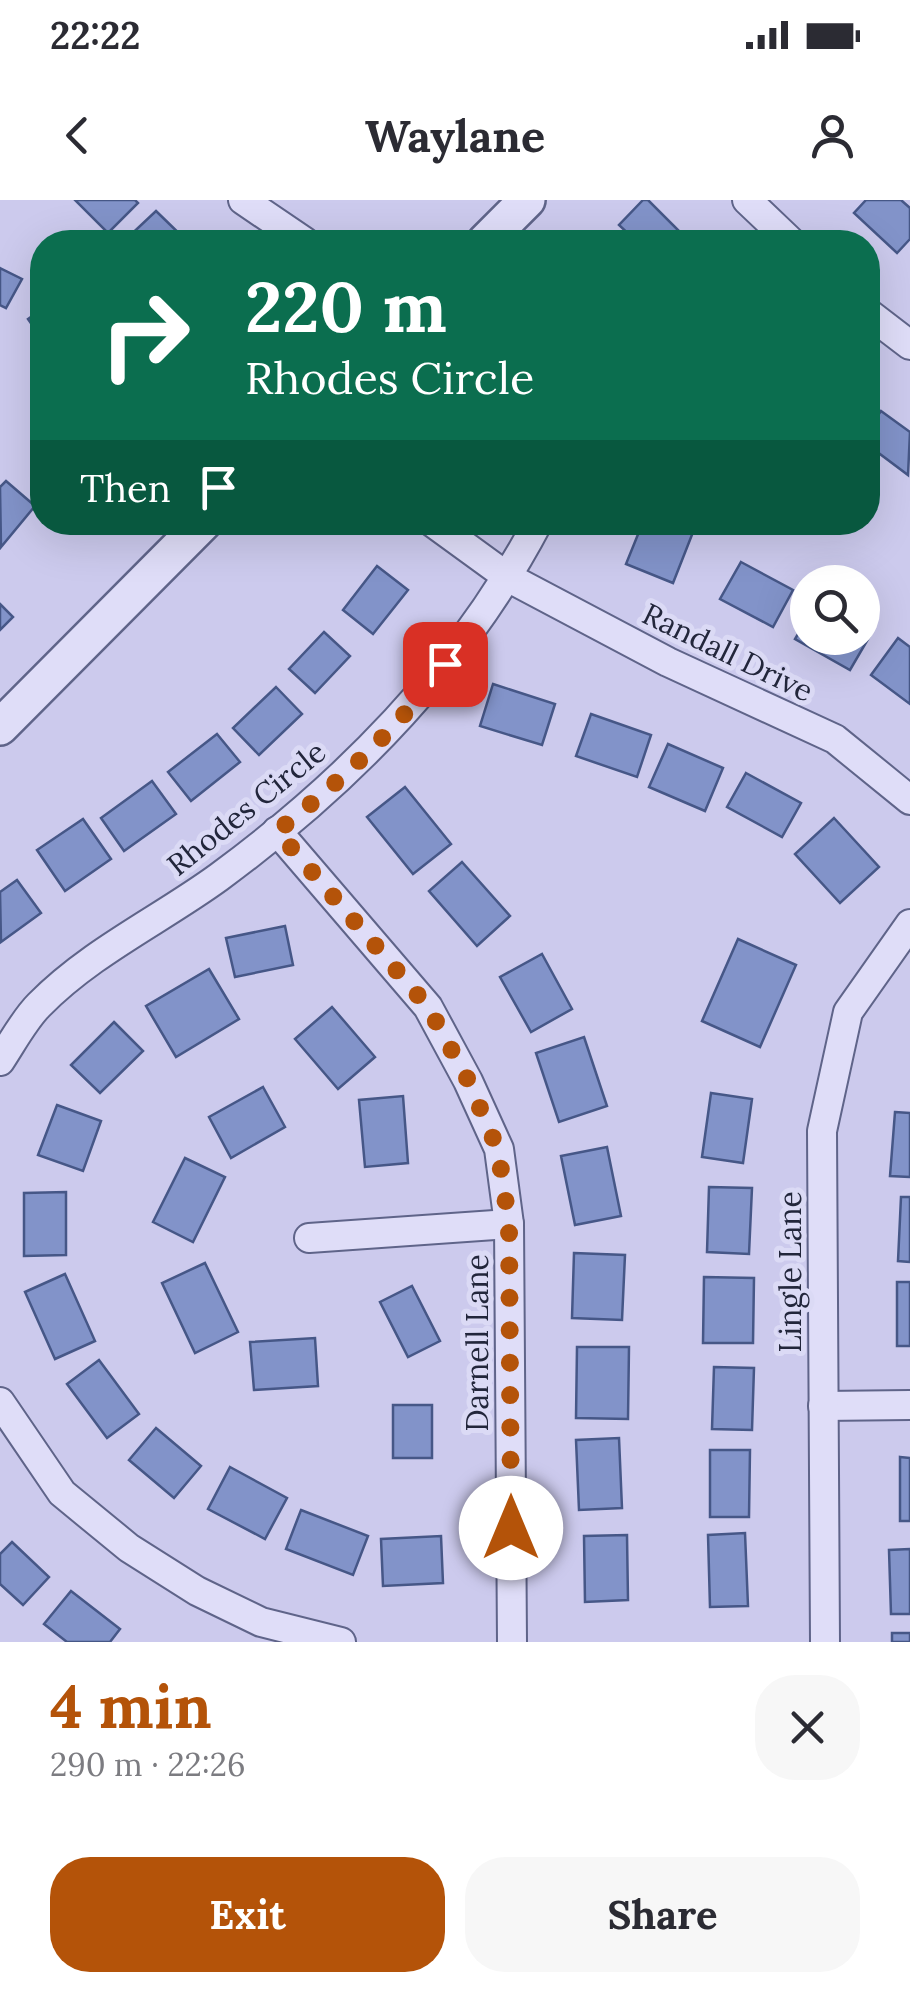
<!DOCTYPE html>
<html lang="en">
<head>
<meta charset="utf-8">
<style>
  :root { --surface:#fff; --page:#f7f7f7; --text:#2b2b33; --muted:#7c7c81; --accent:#b45309 }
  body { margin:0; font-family:Lora,serif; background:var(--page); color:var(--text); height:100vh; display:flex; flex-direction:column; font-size:38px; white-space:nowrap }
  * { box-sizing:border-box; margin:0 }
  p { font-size:32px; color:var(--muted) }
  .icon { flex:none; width:55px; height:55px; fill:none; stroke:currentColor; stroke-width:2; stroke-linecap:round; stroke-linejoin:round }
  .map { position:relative; height:1442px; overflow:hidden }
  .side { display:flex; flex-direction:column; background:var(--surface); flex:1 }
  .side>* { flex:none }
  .banner { position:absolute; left:30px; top:30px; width:850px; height:305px; border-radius:40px; box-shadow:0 10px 40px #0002; background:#0b6e4f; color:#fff; overflow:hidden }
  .controls { position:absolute; left:790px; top:365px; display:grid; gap:20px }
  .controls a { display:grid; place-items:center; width:90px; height:90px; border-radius:50%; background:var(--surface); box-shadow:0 10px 40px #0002; font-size:50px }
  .pin { position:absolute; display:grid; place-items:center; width:85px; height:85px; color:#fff; margin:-42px; border-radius:20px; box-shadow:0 5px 15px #0006 }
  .me { position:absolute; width:110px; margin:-55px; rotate:0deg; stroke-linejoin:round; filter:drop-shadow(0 0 8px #0008) }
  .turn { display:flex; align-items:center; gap:35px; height:210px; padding:0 50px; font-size:45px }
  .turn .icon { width:130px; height:130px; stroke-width:2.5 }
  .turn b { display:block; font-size:70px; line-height:85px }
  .then { display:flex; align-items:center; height:95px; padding:0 50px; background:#0003; gap:20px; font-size:38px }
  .round { display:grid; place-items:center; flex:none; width:105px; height:105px; border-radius:40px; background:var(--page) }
  .summary { display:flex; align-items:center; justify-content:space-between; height:170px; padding:0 50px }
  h1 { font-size:60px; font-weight:700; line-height:75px; color:var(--accent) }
  .action { display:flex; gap:20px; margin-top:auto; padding:20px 50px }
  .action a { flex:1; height:115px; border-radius:40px; background:var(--accent); color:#fff; font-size:40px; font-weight:700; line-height:115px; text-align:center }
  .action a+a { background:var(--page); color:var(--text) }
  .status { display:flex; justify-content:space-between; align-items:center; height:70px; padding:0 50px; background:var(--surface); direction:ltr }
  .status svg { height:28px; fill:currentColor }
  header { display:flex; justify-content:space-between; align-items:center; height:130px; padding:0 50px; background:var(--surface); font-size:45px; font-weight:700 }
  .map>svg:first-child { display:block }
  .building { fill:#8293c9; stroke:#465787; stroke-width:2.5 }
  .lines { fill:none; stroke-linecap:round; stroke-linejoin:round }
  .minor-casing { stroke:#5f6489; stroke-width:32 }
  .tertiary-casing { stroke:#5f6489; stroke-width:40 }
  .minor { stroke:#dfddf8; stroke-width:28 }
  .tertiary { stroke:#dfddf8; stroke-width:35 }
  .route { stroke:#b45309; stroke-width:18; stroke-dasharray:0 32.4 }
  .labels { text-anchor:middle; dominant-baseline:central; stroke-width:10; stroke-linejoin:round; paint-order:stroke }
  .street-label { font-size:30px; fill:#22263b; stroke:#dbdaf5 }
</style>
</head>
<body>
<div class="status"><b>22:22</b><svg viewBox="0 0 49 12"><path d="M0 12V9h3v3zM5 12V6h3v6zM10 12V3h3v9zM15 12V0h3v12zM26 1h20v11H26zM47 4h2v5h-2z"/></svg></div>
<header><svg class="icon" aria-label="back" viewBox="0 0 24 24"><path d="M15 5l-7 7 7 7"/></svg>Waylane<svg class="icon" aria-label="person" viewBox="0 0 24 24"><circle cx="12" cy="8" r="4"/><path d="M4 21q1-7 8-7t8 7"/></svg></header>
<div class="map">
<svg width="910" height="1442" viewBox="0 0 910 1442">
  <rect width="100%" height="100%" fill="#cccaed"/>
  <g class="building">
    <path d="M75,0H135L138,3L108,33Z"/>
    <path d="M643,0H648L683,35L676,42H637L619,25Z"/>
    <path d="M866,0H901L910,8V39L897,53L854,13Z"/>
    <path d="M156,11L188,42H123Z"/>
    <path d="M0,68L22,79L6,108L0,105Z"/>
    <path d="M42,109V139L28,119Z"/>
    <path d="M881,211L910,232L908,275L868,245V229Z"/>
    <path d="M6,281L35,306L1,347L0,287Z"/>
    <path d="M643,322H697L673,383L626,364Z"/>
    <path d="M741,362L793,390L773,427L720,399Z"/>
    <path d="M377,366L408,390L373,434L343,410Z"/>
    <path d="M0,404L13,417L0,430Z"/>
    <path d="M808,417V438H862V429L871,434L850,470L795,439Z"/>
    <path d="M324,432L350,456L315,493L289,469Z"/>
    <path d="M898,438L910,447V504L871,475Z"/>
    <path d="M493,484L555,504L542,545L480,526Z"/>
    <path d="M276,487L302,514L259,555L233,528Z"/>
    <path d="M591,514L651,535L637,577L576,556Z"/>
    <path d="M217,534L240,562L191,601L168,572Z"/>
    <path d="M668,544L723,568L705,611L649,587Z"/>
    <path d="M746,573L801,603L782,637L727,607Z"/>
    <path d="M152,581L176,614L124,651L101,618Z"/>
    <path d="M405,587L451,644L413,674L367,617Z"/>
    <path d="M834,618L879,667L840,703L795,654Z"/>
    <path d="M83,619L111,659L65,691L37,650Z"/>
    <path d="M462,662L510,716L477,746L429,691Z"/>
    <path d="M17,680L41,713L1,742L0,692Z"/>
    <path d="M285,726L293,765L235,777L226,738Z"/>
    <path d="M738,739L796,765L760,847L702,821Z"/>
    <path d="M542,754L572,809L531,832L500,777Z"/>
    <path d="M209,769L239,819L176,857L146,806Z"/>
    <path d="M332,807L375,857L338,889L295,839Z"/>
    <path d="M114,822L143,851L100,893L71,865Z"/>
    <path d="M584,837L607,906L559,922L536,853Z"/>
    <path d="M263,887L285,927L231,958L209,917Z"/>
    <path d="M711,893L752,899L743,963L702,957Z"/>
    <path d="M403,896L408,963L365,967L359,900Z"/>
    <path d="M57,905L101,921L83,971L38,955Z"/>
    <path d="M895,912L910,913V977L890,976Z"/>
    <path d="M607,947L621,1016L575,1025L561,956Z"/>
    <path d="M185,958L225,977L193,1042L153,1022Z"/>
    <path d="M709,987L752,988L749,1054L707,1052Z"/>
    <path d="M66,992V1055L24,1056V993Z"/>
    <path d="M901,997H910V1062L898,1061Z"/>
    <path d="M574,1053L625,1055L622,1120L572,1118Z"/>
    <path d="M205,1063L238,1132L195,1153L162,1083Z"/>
    <path d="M65,1074L95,1141L55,1159L25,1092Z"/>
    <path d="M704,1077L754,1078L753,1143H703Z"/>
    <rect x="897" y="1082" width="13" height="64"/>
    <path d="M412,1086L440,1141L408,1157L380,1102Z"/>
    <path d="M315,1138L318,1186L254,1190L250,1142Z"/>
    <path d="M577,1147H629L628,1219L576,1218Z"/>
    <path d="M99,1160L139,1214L107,1238L67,1184Z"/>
    <path d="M714,1167L754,1168L752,1230L712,1229Z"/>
    <rect x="393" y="1205" width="39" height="53"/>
    <path d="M156,1228L201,1266L174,1298L129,1260Z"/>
    <path d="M619,1238L622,1308L579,1310L576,1240Z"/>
    <path d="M710,1250H750L749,1317H710Z"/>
    <path d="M900,1257L910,1258V1321H900Z"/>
    <path d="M230,1267L287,1298L265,1339L208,1309Z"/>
    <path d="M301,1310L368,1336L353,1375L286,1349Z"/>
    <path d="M745,1333L748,1406L710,1407L708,1335Z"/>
    <path d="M627,1335L628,1400L585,1402L584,1336Z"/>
    <path d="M441,1336L443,1383L383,1386L381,1339Z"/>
    <path d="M12,1342L49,1377L23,1405L0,1384V1354Z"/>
    <path d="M910,1349V1414H891L889,1350Z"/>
    <path d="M71,1391L120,1429L110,1442H67L44,1424Z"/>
    <rect x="892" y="1433" width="18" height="9"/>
  </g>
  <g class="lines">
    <defs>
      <g id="minor">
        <path d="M243,0L305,42"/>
        <path d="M747,0L791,42"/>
        <path d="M868,113L910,145"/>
        <path d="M432,322L509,378L668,462L835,539L910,600"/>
        <path d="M277,631L428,807L468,881L499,949L509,1024L512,1442"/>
        <path d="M0,861C12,843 24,820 39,805C91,752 160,720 219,677C348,582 463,465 538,322"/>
        <path d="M309,1038L509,1024"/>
        <path d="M0,1202L62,1293L129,1348L197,1391L261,1422L341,1442"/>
        <path d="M823,1206L910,1205"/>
        <path d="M825,1442L822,931L848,812L910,724"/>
      </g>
      <g id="tertiary">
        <path d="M485,42L527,0"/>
        <path d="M0,527L204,322"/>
      </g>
    </defs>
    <use href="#minor" class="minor-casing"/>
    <use href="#tertiary" class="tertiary-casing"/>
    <use href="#minor" class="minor"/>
    <use href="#tertiary" class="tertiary"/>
  </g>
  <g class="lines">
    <path class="route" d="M445,464C400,526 338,584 277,631L428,807L468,880L498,950L509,1024L511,1328"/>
  </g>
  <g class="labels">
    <g class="street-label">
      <text transform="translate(728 452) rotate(26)">Randall Drive</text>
      <text transform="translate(246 608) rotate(-39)">Rhodes Circle</text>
      <text transform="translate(790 1072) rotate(-90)">Lingle Lane</text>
      <text transform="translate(477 1143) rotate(-90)">Darnell Lane</text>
    </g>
  </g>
</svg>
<div class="controls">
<a><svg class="icon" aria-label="search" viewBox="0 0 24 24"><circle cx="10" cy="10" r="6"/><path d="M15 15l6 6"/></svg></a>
</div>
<div class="pin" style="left:445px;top:464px;background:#d93025"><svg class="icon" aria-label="arrive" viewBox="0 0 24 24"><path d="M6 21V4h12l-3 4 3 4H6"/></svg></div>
<svg class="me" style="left:511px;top:1328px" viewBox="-20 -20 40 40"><circle r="19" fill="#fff"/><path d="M0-13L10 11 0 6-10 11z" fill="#b45309"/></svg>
<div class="banner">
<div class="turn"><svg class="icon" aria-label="right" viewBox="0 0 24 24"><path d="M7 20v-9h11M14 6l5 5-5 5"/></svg><div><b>220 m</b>Rhodes Circle</div></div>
<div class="then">Then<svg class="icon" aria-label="arrive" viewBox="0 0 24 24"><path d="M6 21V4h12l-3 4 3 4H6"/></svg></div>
</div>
</div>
<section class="side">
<div class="summary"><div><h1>4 min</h1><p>290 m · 22:26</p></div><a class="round"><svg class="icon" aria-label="close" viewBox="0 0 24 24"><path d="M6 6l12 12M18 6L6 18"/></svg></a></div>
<div class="action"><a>Exit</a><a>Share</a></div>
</section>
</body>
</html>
